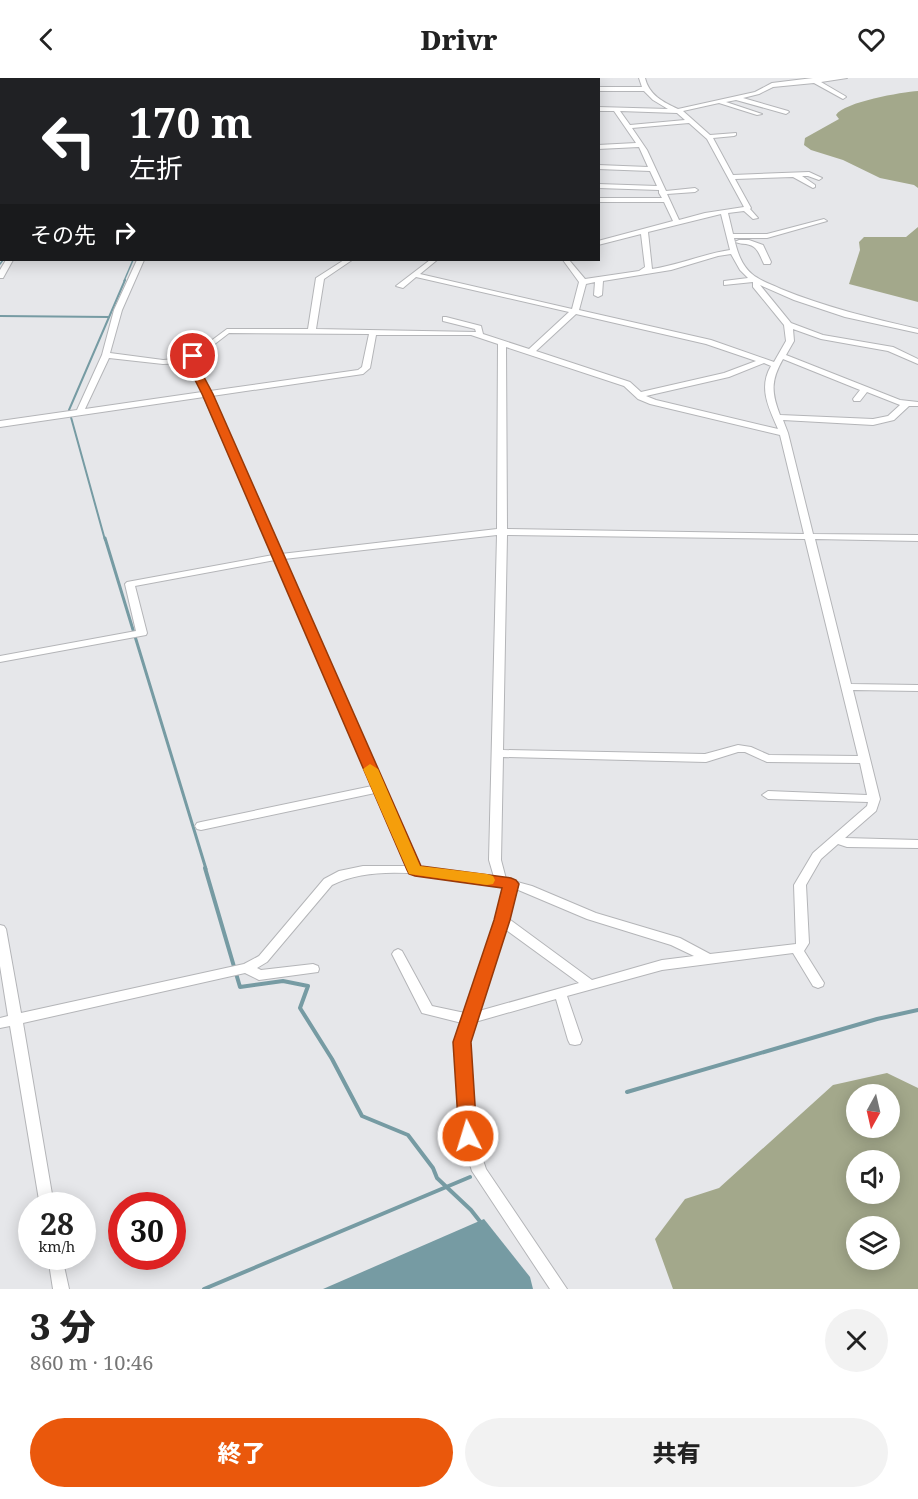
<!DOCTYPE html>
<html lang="ja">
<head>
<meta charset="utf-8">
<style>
  :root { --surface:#fff; --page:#f2f2f2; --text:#222; --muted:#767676; --accent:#ea580c }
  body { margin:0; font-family:"Noto Serif","Noto Sans JP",serif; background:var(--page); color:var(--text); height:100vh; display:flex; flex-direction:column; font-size:22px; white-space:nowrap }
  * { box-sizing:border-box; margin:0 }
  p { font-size:20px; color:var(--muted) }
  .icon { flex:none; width:33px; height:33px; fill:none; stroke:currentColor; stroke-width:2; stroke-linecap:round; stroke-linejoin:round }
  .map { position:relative; height:1211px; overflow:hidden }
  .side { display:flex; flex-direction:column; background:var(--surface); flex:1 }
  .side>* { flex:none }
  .hud { position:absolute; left:0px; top:0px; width:600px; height:183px; box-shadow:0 3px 15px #0003; background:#202124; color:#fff; overflow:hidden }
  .needle { width:39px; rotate:188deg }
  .fabs { position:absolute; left:846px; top:1006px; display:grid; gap:12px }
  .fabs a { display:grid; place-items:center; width:54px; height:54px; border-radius:50%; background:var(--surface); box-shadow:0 3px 15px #0003; font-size:30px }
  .speed { position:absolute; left:18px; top:1114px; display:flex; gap:12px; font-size:30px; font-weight:700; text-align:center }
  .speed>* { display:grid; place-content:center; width:78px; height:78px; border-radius:50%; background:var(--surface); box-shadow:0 3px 15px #0003; line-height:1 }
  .speed small { font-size:15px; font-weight:400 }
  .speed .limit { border:9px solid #d22; background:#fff; color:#111 }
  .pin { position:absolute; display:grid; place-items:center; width:51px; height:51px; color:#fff; margin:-26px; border:3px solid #fff; border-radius:50%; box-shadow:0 2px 6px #0007 }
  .me { position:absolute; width:66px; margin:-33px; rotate:355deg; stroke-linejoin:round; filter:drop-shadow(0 0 4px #0008) }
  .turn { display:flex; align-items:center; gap:21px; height:126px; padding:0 30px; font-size:27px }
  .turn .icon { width:78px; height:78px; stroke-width:2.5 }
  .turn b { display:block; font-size:42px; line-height:51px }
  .then { display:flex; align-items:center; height:57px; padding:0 30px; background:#0003; gap:12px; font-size:22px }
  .round { display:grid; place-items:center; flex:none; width:63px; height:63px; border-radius:32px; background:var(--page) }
  .summary { display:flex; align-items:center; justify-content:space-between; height:102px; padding:0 30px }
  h1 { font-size:36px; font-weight:800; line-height:45px }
  .action { display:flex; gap:12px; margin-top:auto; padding:12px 30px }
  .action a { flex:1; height:69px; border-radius:36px; background:var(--accent); color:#fff; font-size:24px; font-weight:800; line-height:69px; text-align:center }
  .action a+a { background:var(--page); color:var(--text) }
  header { display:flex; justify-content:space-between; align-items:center; height:78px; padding:0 30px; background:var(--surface); font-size:27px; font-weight:800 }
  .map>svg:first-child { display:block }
  .forest { fill:#a3a88b; fill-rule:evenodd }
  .water { fill:#769ba3 }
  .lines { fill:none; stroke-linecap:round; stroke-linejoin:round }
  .stream-far3 { stroke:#769ba3; stroke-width:1.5 }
  .stream-far2 { stroke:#769ba3; stroke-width:2 }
  .stream-far1 { stroke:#769ba3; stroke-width:3 }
  .stream { stroke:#769ba3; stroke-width:4 }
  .minor-casing { stroke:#b4b5b8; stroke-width:2 }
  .tertiary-casing { stroke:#b4b5b8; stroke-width:2 }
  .primary-casing { stroke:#b4b5b8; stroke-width:1 }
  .minor { fill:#fff; fill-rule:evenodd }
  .tertiary { fill:#fff; fill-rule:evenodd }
  .primary { fill:#fff; fill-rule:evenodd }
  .route { fill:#ea580c; stroke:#983908; stroke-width:1.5 }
  .slow { fill:#f59e0b }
</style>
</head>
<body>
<header><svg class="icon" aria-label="back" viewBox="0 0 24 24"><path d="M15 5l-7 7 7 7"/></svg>Drivr<svg class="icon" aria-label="heart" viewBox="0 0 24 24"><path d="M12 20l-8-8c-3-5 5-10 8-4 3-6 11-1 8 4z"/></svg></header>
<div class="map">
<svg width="918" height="1211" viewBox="0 0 918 1211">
  <rect width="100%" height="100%" fill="#e6e7ea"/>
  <g class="forest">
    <path d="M918,13V110L914,107L880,100L843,82L811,72L804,67L805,60L839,41L836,37C844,24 902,14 918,13Z"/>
    <path d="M918,149V224L849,206L860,172L859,164L864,159H906Z"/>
    <path d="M887,995L918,1010V1211H673L655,1161L685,1121L719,1110L833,1007ZM856,1017H890V1050H856ZM856,1083H890V1116H856ZM856,1149H890V1182H856Z"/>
  </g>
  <path class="water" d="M484,1141L530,1199L533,1211H323Z"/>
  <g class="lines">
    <g class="stream-far3">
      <path d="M0,186L3,182"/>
      <path d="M124,203L133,182"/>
    </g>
    <g class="stream-far2">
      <path d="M0,238L109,239"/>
      <path d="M105,462L69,332L125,202"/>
    </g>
    <path class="stream-far1" d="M105,460L206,791"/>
    <g class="stream">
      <path d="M205,790L240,909L283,903L308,908L300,930L332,981L362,1038L408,1057L433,1090L437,1100L471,1132L482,1146"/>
      <path d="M627,1014L877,941L918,932"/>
      <path d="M204,1211L470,1099"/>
    </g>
    <defs>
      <g id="minor">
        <path d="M107,0H113L106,2Z"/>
        <path d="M404,0H410L403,2Z"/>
        <path d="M505,0H511L512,2H506Z"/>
        <rect x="546" y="0" width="6" height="2"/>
        <path d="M639,0H645C649,17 663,24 678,31L755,14L772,5L813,0H847L821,4L845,18L846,19L843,21L814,5L773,9L759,16L743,20L788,33L789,34L786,36L736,22L726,24L762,36L757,37L719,25L683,33L710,57L736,55V57L734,58L713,60L733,97L809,94L822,100L819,102L808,98H802L815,107V109L813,110L793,99L735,101L751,130L750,131L758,140L753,141L744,133L728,135L733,156H767L824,141L827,143L767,160H734C737,173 741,187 752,196C760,203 771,206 781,211C825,229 871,240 918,251V255L845,239L794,222L760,207L791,245L823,257L893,269L918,281V286L888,273L821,261L793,251L794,263L786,277L900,322L918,324V328H909L894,342L873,347L783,342L788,355L813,456L918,457V463L815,461L851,606L918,607V613L853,612L880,721L876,733L845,760L918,762V770L847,769L838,766L821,781L806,807L809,865L804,873L824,905L823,908L818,910L813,908L793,875L662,892L567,918L582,962L580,966L575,967L570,966L568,962L556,921L475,944L469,964L475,1058L486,1091L567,1211H550L472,1093L461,1058L455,964L462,945L422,935L392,876L394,873L398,871L402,873L432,928L465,935L496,842L504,809L501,808C451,800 379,783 332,807L267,884L257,890L261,892L313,886L318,888L319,891L318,894L259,902L245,895L23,945L54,1128H40L10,948L0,950V940L8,938L0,888V847L4,848L6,851L21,935L244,886L259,878L324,801L339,793L363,788H407L375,715L201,752L197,751L195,748L197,745L201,744L372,708L275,482L135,508L147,555L146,557L0,584V578L136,553L125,506L127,504L273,477L204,319L0,349V343L77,332L102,277L114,232L137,182H144L122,232L110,275L163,282L188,280L227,251H308L316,200L344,182H352L324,201L316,251L476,254L475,251L443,243V239H446L481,248L483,256L529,271L569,234L416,199L403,210L396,208L430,182H437L420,196L572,231L579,204L563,182H569L585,201L639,193L645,189L641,156L598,167V163L673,143L664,124H598V120H662L659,115V112L598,110V106L657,108L650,93L598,91V87L648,89L639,69L598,71V67L636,65L614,33H598V29L668,31L653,22L644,13H598V9H642ZM620,33L677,35L685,42L630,47ZM689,45L707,61L744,129L705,135L679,142L667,116L695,114L698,112L695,110L666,113L647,72L632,50ZM721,136L730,172C703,176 679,187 652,191L648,154ZM731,176L740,192L748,200L724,203V207L753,204V209L784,247L786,263L774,284L711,262L579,232L586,206L595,204L594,217L598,219L602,217L603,203L671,192L718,178ZM576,236L706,266L756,283L724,295L641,314L630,304L536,273ZM229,255L369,256L362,289L358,292L210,313L194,282ZM376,257H471L498,266L497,451L281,476L212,318L363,296L370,290ZM506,269L624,308L638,321L650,326L780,357L804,456L507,451ZM109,280L163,286L187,285L202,314L85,331ZM783,281L860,312L853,321L854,323H860L867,314L900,327L888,338L873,341L780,337C771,314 771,302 783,281ZM764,285L771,288C758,310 769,330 778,351L656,322L646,318L729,299ZM497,457L489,782L494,799L419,789L284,481ZM507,457L805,461L858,678L769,677L751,669L738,667L705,676L503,672ZM738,674H745L767,684L860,685L867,717L768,713L762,717L768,721L868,724L867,728L813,775L794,807L796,866L710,876L680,860L596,835L532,808L506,801L501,782L503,679L706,684ZM516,811L587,841L671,867L694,878L662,882L592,902L509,841ZM505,851L579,905L479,933Z"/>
        <rect x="0" y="105" width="2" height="4"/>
        <path d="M749,162L763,167L771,184L770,186H764C759,176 758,168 746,166C742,166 739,165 735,164L739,162Z"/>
        <path d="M6,182H13L3,200H0V192Z"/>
        <path d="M48,1179H62L69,1211H53Z"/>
      </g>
      <path id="tertiary" d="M0,157H2L0,162Z"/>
      <g id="primary">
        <path d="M205,0H230L232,2H206Z"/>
        <path d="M566,0H585L565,2Z"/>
      </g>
    </defs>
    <use href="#minor" class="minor-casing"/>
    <use href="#tertiary" class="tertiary-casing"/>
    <use href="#primary" class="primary-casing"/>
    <use href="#minor" class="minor"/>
    <use href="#tertiary" class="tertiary"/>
    <use href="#primary" class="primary"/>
  </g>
  <path class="route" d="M193,275L198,278L195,282L213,316L421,788L511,800L516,802L519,806L510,842L471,964L477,1058L475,1063L468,1065L462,1063L459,1058L453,964L494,842L502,810L415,798L409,796L407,792L202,316L185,282L189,276Z"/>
  <path class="slow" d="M370,686L378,691L420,788L487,796L493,798L495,802L493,806L487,807L409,796L363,691Z"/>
</svg>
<div class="fabs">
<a><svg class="needle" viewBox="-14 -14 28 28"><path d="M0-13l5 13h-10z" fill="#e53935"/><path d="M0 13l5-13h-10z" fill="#767676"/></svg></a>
<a><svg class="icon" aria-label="sound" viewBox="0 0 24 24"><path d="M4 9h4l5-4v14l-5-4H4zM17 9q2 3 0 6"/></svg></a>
<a><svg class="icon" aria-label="layers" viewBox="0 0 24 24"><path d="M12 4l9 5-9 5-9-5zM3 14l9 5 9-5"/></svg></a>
</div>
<div class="speed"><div>28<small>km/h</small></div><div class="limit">30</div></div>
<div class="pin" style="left:193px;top:278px;background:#d93025"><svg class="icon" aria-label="arrive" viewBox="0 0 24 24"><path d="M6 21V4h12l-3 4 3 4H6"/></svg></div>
<svg class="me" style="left:468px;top:1058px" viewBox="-20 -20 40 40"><circle r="17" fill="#ea580c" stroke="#fff" stroke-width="3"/><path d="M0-11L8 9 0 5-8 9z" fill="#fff"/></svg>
<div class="hud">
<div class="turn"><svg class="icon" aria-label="left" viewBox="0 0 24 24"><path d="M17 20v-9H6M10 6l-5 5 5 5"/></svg><div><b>170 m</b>左折</div></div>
<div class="then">その先<svg class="icon" aria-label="right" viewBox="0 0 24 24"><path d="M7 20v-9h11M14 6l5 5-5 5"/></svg></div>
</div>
</div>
<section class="side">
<div class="summary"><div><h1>3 分</h1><p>860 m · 10:46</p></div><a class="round"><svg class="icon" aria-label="close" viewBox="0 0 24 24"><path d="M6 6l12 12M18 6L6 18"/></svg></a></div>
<div class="action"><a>終了</a><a>共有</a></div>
</section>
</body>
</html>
